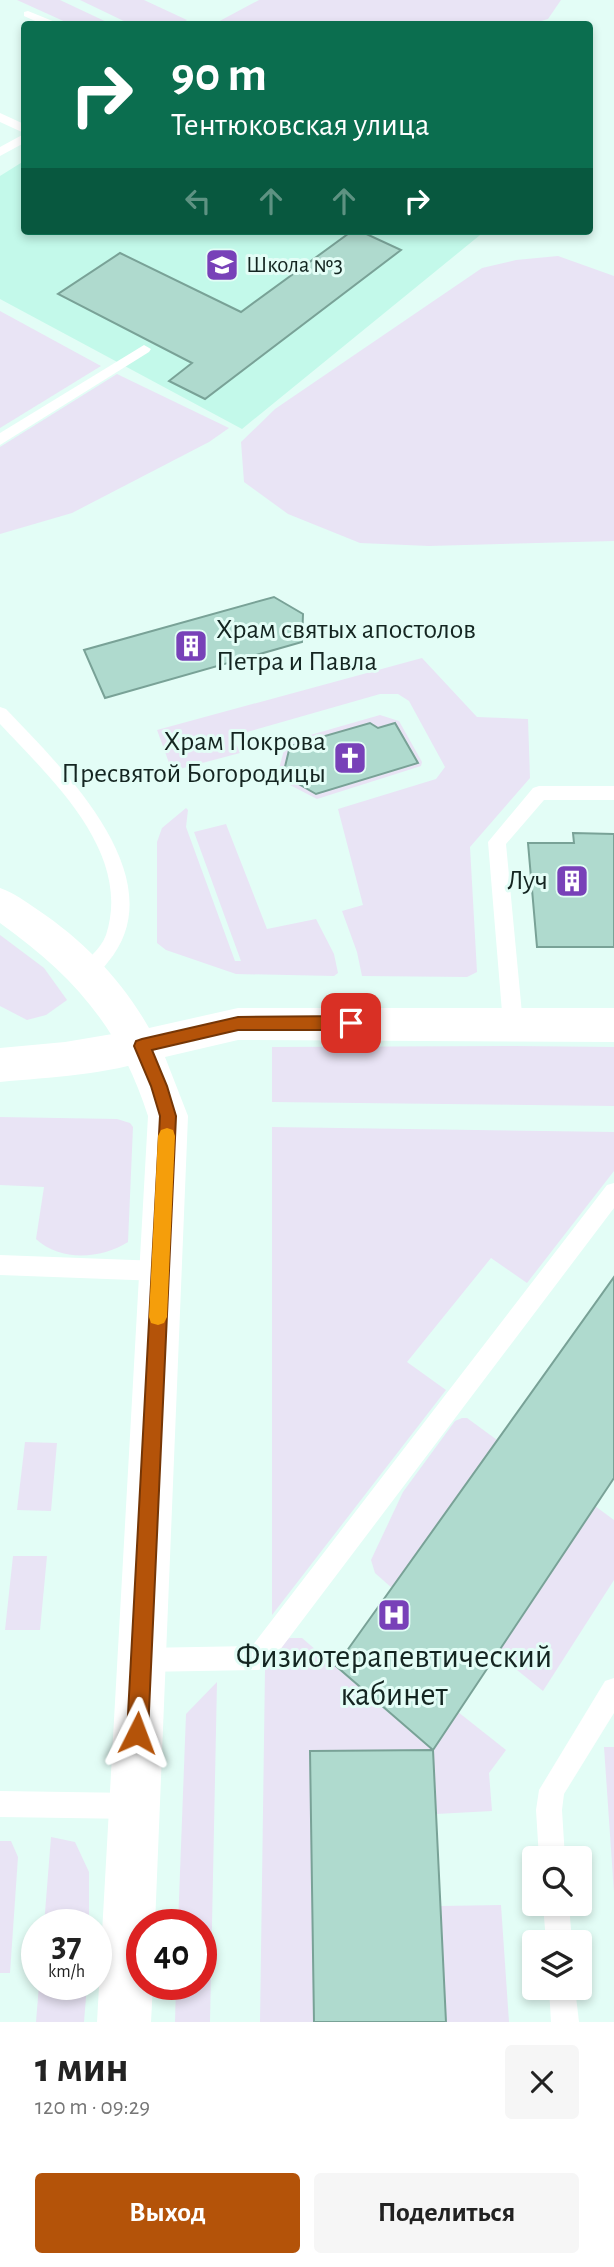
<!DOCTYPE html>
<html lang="ru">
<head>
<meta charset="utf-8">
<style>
  :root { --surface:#fff; --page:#f6f6f6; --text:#222; --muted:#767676; --accent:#b45309 }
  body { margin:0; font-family:"Alegreya Sans",sans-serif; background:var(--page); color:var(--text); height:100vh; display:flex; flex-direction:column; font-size:26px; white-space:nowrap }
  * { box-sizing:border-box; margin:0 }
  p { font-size:23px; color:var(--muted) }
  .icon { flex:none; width:38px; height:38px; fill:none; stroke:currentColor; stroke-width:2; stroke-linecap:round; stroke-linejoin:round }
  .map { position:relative; height:2022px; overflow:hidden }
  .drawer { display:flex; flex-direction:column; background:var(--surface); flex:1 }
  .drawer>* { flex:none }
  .banner { position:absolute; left:21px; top:21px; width:572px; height:214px; border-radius:7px; box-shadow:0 4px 10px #0003; background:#0b6e4f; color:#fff; overflow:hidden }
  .fabs { position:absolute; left:522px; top:1846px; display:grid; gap:14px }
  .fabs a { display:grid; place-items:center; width:70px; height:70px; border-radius:7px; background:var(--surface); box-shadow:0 4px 10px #0003; font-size:35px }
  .speed { position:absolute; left:21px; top:1909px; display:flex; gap:14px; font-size:35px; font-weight:700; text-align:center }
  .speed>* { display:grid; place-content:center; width:91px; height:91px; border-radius:50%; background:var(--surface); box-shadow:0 4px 10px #0003; line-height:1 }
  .speed small { font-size:18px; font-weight:400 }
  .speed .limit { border:10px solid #d22; background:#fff; color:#111 }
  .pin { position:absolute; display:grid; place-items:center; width:60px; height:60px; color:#fff; margin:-30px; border-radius:14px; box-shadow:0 4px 10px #0006 }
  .me { position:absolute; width:77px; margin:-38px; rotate:3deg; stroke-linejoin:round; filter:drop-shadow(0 0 5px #0008) }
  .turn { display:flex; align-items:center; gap:24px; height:147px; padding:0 35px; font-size:32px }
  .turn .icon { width:91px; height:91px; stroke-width:2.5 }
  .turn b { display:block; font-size:49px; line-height:60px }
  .lanes { display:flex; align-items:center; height:66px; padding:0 35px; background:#0003; justify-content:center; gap:35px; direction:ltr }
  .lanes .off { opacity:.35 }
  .round { display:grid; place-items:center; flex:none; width:74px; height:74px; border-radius:7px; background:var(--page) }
  .headline { display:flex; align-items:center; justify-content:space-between; height:119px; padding:0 35px }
  h1 { font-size:42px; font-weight:700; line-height:52px }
  .action { display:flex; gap:14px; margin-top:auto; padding:14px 35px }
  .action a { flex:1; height:80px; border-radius:7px; background:var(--accent); color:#fff; font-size:28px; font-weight:700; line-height:80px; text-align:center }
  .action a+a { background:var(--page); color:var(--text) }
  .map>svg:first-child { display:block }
  .built { fill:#c3f9ea }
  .green { fill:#e9e4f5 }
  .building { fill:#afdace; stroke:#79a297; stroke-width:2 }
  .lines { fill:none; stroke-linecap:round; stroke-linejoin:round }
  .service { fill:#fff; fill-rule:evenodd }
  .minor { fill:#fff; fill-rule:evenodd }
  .tertiary { fill:#fff; fill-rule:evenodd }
  .route { fill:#b45309; stroke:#753606; stroke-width:2 }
  .slow { fill:#f59e0b }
  .labels { text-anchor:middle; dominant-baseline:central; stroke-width:6; stroke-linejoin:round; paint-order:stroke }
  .far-poi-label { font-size:23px; fill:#142521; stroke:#e3fdf6; text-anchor:start }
  .poi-label { font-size:28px; fill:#142521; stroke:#e3fdf6; text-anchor:end }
  .near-poi-label { font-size:33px; fill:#142521; stroke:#e3fdf6 }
</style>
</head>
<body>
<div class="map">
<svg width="614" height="2022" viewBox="0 0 614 2022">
  <rect width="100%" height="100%" fill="#e3fdf6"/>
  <path class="built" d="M24,161V231H485L242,429L0,299V176Z"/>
  <g class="green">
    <path d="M17,0H60L111,24H70Z"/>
    <path d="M80,0H144L187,20L180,24H130Z"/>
    <path d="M259,0H561L548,19L531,24H214Z"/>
    <path d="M558,256L614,276V541L429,546L360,543L288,514L244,482L241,442L275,409L482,268L516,260Z"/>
    <path d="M0,311L101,366L0,428Z"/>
    <path d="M117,374L229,428L209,442L72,513L0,534V447Z"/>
    <path d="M422,658L477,717L528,719L530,778L470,847L477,972L467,977L362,976L357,952L342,911L363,905L338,809L436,779L445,767L409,701L398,694H380L233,736L240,753L172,771L157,730Z"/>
    <path d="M380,715L399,721L422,762L421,766L317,799L286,783L293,780L316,794L397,770L399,763L414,757L396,725L378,728L370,723L279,769L286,742Z"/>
    <path d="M186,808L188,810L186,827L235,961H241L194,832L226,824L267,929L316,919L334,954L338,973L334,976L236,974L166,950L157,943V842L162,828Z"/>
    <path d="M0,935L44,968L67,1000L46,1015L27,1020L0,1006Z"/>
    <path d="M514,1046L614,1047V1106L272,1102V1047Z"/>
    <path d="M0,1117L117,1119L130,1123L133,1127L128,1242C101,1259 61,1262 36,1239L44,1187L0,1185Z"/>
    <path d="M272,1127L614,1132V1171L527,1283L491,1258L407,1362L446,1390L272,1615Z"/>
    <path d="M462,1418H467L497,1440L392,1588L375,1573L371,1560L403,1492L455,1421Z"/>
    <path d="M25,1442L57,1443L51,1511L17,1510Z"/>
    <path d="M595,1506L614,1520V1580L543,1691L497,1654Z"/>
    <path d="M13,1556H47L40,1630H5Z"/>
    <path d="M289,1638H302L432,1750L458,1712L506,1750L489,1773L492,1811L436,1814L311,1751L314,2022H260L265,1669L271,1657Z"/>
    <path d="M217,1682L210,2022H175L176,1985L201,1984V1925H178L186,1714Z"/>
    <path d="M604,1747H614V1893Z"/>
    <path d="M51,1837L75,1842L89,1872V1925H44Z"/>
    <path d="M0,1841H11L18,1857L10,1973H0Z"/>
    <path d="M501,1905L509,2022H446L441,1906Z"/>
    <path d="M39,1985H87L84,2022H36Z"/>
  </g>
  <g class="building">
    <path d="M352,231H360L401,250L205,399L169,381L192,363L58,294L120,253L241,312Z"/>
    <path d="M274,597L303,614L302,642L105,698L84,650Z"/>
    <path d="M370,723L378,728L395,723L418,763L316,794L283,775L290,746Z"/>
    <path d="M573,833L614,834V947H537L528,843H574Z"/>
    <path d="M614,1277V1478L433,1750L336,1666Z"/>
    <path d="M433,1750L446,2022H314L310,1751Z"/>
  </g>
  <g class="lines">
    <g class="service">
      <path d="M28,11L55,22L57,24H42L24,16V12Z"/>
      <path d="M0,113L24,124V133L0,122Z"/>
      <path d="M24,134V143L0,156V147Z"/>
      <path d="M144,345L151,349L149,352L0,445V433Z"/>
      <path d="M0,707L6,709C60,766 178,878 108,962C100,972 93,984 79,980L77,974C84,960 100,951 106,935C133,852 50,778 0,724Z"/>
      <path d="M539,786H614V800H544L506,844L523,1024L520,1030L513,1032L506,1030L503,1024L488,842L533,788Z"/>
      <path d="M614,1183V1208L267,1667L258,1670L142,1672L133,1669L130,1660L133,1651L142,1648L252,1646L607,1185Z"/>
      <path d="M0,1255L160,1261L168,1264L171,1271L168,1278L160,1281L0,1275Z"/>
      <path d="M614,1678V1713L564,1794L562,1810L565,1858H539L536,1810L539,1790L605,1681Z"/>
      <path d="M0,1791L134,1793L143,1797L147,1806L143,1815L134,1819L0,1817Z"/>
      <path d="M543,1904H569L572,1942H546Z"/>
      <path d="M549,1988H575L579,2022H551Z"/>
    </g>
    <path class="minor" d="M142,1029L156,1034L162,1046L156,1058C107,1075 51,1077 0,1082V1048L65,1042Z"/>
    <path class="tertiary" d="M0,888C14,893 25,901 38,910C84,941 121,979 149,1028L238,1008H614V1042L238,1040L165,1057L188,1116L155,1925H142V1984H153L151,2022H97L148,1116C120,1028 74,976 0,923Z"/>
  </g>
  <path class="route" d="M351,1016L357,1018L359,1023L357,1028L351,1030H238L152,1050L167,1086L176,1116L148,1733L144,1740L137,1743L130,1740L127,1733L160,1116L151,1086L134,1046L136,1041L142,1039L238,1017Z"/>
  <path class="slow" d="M167,1128L173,1130L175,1136L167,1317L164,1323L158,1325L151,1323L149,1317L158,1136L161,1130Z"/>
  <defs>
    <symbol id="school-square" viewBox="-11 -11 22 22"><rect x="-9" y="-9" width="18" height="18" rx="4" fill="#7841b8" stroke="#e3fdf6"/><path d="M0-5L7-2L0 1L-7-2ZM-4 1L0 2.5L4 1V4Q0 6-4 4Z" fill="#fff"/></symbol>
    <symbol id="building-square" viewBox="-11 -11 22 22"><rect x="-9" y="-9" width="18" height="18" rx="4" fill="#7841b8" stroke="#e3fdf6"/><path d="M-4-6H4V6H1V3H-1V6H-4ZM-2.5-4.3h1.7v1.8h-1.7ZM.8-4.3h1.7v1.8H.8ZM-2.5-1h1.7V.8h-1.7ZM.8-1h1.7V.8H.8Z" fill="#fff"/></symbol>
    <symbol id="church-square" viewBox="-11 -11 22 22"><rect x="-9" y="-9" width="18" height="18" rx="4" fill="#7841b8" stroke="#e3fdf6"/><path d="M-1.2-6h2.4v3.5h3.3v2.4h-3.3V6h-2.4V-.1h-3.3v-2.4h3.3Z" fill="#fff"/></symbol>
    <symbol id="hospital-square" viewBox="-11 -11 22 22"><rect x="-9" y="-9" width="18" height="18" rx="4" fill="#7841b8" stroke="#e3fdf6"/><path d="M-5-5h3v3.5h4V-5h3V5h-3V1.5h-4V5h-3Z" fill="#fff"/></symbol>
  </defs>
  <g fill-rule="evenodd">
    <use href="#school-square" x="203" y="246" width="38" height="38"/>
    <use href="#building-square" x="172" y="627" width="38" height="38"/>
    <use href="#church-square" x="331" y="739" width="38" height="38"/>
    <use href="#building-square" x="553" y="862" width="38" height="38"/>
    <use href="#hospital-square" x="375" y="1596" width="38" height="38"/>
  </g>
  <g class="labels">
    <g class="far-poi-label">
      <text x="246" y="265">Школа №3</text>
    </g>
    <g class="poi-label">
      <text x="216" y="630" text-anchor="start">Храм святых апостолов<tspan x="216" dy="32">Петра и Павла</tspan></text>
      <text x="326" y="742">Храм Покрова<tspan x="326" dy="32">Пресвятой Богородицы</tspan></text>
      <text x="548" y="881">Луч</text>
    </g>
    <g class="near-poi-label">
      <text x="394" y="1657">Физиотерапевтический<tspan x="394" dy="38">кабинет</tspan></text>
    </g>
  </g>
</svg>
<div class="fabs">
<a><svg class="icon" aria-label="search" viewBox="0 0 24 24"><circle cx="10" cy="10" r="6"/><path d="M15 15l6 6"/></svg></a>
<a><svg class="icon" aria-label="layers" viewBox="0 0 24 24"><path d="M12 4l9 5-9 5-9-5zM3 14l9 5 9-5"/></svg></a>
</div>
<div class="speed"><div>37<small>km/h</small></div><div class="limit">40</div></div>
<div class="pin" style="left:351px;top:1023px;background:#d93025"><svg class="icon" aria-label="arrive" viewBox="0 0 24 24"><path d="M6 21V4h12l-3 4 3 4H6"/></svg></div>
<svg class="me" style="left:137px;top:1733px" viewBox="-20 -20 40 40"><path d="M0-17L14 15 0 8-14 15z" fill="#b45309" stroke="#fff" stroke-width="4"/></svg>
<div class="banner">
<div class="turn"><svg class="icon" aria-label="right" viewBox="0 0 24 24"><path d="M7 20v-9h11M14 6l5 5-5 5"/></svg><div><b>90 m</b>Тентюковская улица</div></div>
<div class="lanes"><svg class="icon off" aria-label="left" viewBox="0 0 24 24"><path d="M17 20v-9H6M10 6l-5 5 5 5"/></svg><svg class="icon off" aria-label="ahead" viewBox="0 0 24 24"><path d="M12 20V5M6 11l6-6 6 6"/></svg><svg class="icon off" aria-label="ahead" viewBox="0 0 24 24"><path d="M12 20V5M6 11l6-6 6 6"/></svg><svg class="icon" aria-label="right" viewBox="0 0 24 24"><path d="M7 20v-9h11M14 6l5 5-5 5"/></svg></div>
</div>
</div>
<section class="drawer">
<div class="headline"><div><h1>1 мин</h1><p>120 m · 09:29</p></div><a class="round"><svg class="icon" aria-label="close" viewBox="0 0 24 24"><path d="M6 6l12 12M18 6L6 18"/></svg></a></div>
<div class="action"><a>Выход</a><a>Поделиться</a></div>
</section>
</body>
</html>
